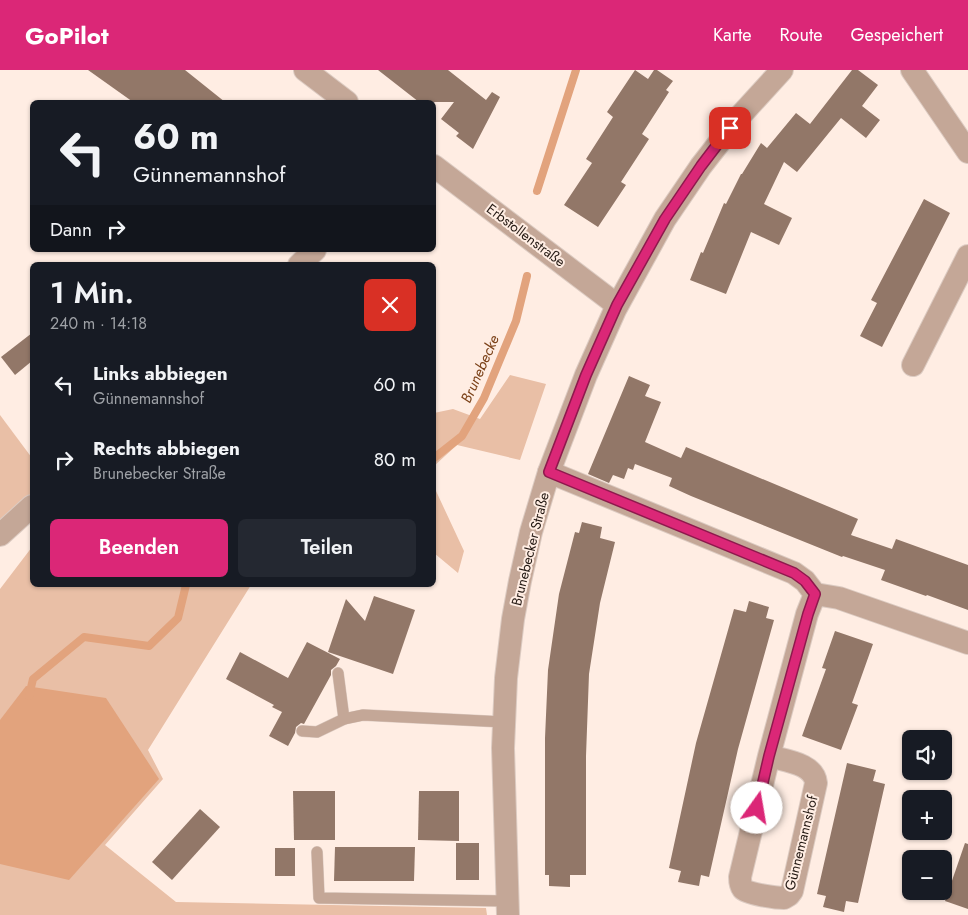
<!DOCTYPE html>
<html lang="de">
<head>
<meta charset="utf-8">
<style>
  :root { --surface:#171b24; --page:#242831; --text:#f1f3f6; --muted:#9ea1a6; --accent:#db2777 }
  body { margin:0; font-family:Jost,sans-serif; background:var(--page); color:var(--text); height:100vh; display:flex; flex-direction:column; font-size:19px; white-space:nowrap }
  * { box-sizing:border-box; margin:0 }
  p { font-size:16px; color:var(--muted) }
  .icon { flex:none; width:28px; height:28px; fill:none; stroke:currentColor; stroke-width:2; stroke-linecap:round; stroke-linejoin:round }
  .map { position:relative; flex:1; overflow:hidden }
  .side { position:absolute; left:30px; top:192px; width:406px; height:325px; display:flex; flex-direction:column; background:var(--surface); border-radius:8px; box-shadow:0 1px 4px #0004 }
  .side>* { flex:none }
  .guide { position:absolute; left:30px; top:30px; width:406px; height:152px; border-radius:8px; box-shadow:0 1px 4px #0004; background:#171b24; color:var(--text); overflow:hidden }
  .tools { position:absolute; left:902px; top:660px; display:grid; gap:10px }
  .tools a { display:grid; place-items:center; width:50px; height:50px; border-radius:8px; background:var(--surface); box-shadow:0 1px 4px #0004; font-size:25px }
  .pin { position:absolute; display:grid; place-items:center; width:42px; height:42px; color:#fff; margin:-21px; border-radius:10px; box-shadow:0 2px 8px #0006 }
  .me { position:absolute; width:55px; margin:-28px; rotate:13deg; stroke-linejoin:round; filter:drop-shadow(0 0 4px #0008) }
  .turn { display:flex; align-items:center; gap:18px; height:105px; padding:0 20px; font-size:22px }
  .turn .icon { width:65px; height:65px; stroke-width:2.5 }
  .turn b { display:block; font-size:35px; line-height:42px }
  .then { display:flex; align-items:center; height:48px; padding:0 20px; background:#0003; gap:10px; font-size:19px }
  .round { display:grid; place-items:center; flex:none; width:52px; height:52px; border-radius:8px; background:var(--page) }
  .summary { display:flex; align-items:center; justify-content:space-between; height:85px; padding:0 20px }
  h1 { font-size:30px; font-weight:600; line-height:38px }
  .primary-button { display:flex; gap:10px; margin-top:auto; padding:10px 20px }
  .primary-button a { flex:1; height:58px; border-radius:8px; background:var(--accent); color:#fff; font-size:20px; font-weight:600; line-height:58px; text-align:center }
  .primary-button a+a { background:var(--page); color:var(--text) }
  ul { padding:0; list-style:none }
  li { display:flex; align-items:center; gap:15px; height:75px; padding:0 20px }
  li div { flex:1 }
  li b { display:block; font-size:19px }
  li em { font-style:normal }
  header { display:flex; align-items:center; gap:30px; box-sizing:border-box; height:70px; padding:0 25px; background:var(--accent); color:#fff }
  header strong { font-size:24px }
  nav { display:flex; gap:28px; margin-inline-start:auto; font-size:18px }
  .map>svg:first-child { display:block }
  .green { fill:#e9bfa6 }
  .water { fill:#e2a37d }
  .lines { fill:none; stroke-linecap:round; stroke-linejoin:round }
  .stream { stroke:#e2a37d; stroke-width:8 }
  .building { fill:#927768 }
  .lane-casing { stroke:#dccbc2; stroke-width:12 }
  .street-casing { stroke:#dccbc2; stroke-width:24 }
  .lane { stroke:#c4a797; stroke-width:11 }
  .street { stroke:#c4a797; stroke-width:22 }
  .route-casing { stroke:#8e194d; stroke-width:12 }
  .route { stroke:#db2777; stroke-width:9 }
  .labels { text-anchor:middle; dominant-baseline:central; stroke-width:4; stroke-linejoin:round; paint-order:stroke }
  .street-label { font-size:14px; fill:#241913; stroke:#ffede3 }
  .water-label { font-size:15px; font-style:italic; fill:#7c4219; stroke:#ffede3 }
</style>
</head>
<body>
<header>
<strong>GoPilot</strong>
<nav><a>Karte</a><a>Route</a><a>Gespeichert</a></nav>
</header>
<div class="map">
<svg width="968" height="845" viewBox="0 0 968 845">
  <rect width="100%" height="100%" fill="#ffede3"/>
  <g class="green">
    <path d="M510,305L546,314L520,390L457,375L434,396L436,421L464,481L458,503L434,483V343L453,339L480,349Z"/>
    <path d="M0,345L32,388V428L0,457Z"/>
    <path d="M32,477V515H251L148,680L163,709L105,775L176,832L486,838L487,845H0V519Z"/>
  </g>
  <path class="water" d="M26,616L106,628L159,709L69,810L0,794V650Z"/>
  <g class="lines">
    <g class="stream">
      <path d="M537,121L576,0"/>
      <path d="M434,388L462,366L484,328L516,251L527,206"/>
      <path d="M29,626L33,609L84,567L149,576L178,548L186,515"/>
    </g>
  </g>
  <g class="building">
    <path d="M88,0H185L225,32H133Z"/>
    <path d="M378,0H448L486,30L492,22L500,27L473,79L456,66L459,63L441,49L454,32H419Z"/>
    <path d="M635,0L648,9L654,0H657L673,11L666,20L669,22L642,64L649,69L621,112L626,115L598,157L564,135L592,93L586,89L613,47L607,42Z"/>
    <path d="M852,0H858L878,15L862,36L880,50L866,68L841,48L797,102L784,92L764,134L792,148L779,175L751,162L726,224L690,210L701,182L703,183L724,133L726,134L741,104H742L761,73L767,78L796,43L810,54Z"/>
    <path d="M924,129L950,143L882,277L860,266L877,233L871,230Z"/>
    <path d="M32,263V291L15,305L1,287Z"/>
    <path d="M629,306L650,315L645,326L661,332L645,372L681,388L686,377L858,449L851,465L892,479L896,469L968,495V540L927,525L926,526L881,510L885,500L843,486L842,487L691,426L669,416L672,408L635,394L633,400L628,398L624,409L613,405L609,413L588,404Z"/>
    <path d="M582,452L602,457L600,468L615,472L600,533L589,604L586,686V805H570V817L549,816V805H545V668L548,600L559,524L575,462L579,463Z"/>
    <path d="M374,526L415,540L393,604L328,582L346,529L365,551Z"/>
    <path d="M749,531L769,537L766,548L774,550L738,679L709,807L701,805L699,816L678,812L681,801L669,798L696,673L734,539L746,542Z"/>
    <path d="M835,561L873,574L852,633L858,635L841,680L802,666L826,599L822,598Z"/>
    <path d="M307,572L340,589L336,596L331,600V605L304,654L301,653L296,657L295,663L288,676L269,666L282,642L272,637L274,635L226,609L240,582L288,608Z"/>
    <path d="M847,693L876,700L873,711L885,714L858,833L846,831L844,842L823,837L826,826L817,824Z"/>
    <path d="M293,721H335V770H294Z"/>
    <path d="M419,721H459V771L418,770Z"/>
    <path d="M200,739L220,757L172,810L152,792Z"/>
    <rect x="456" y="773" width="23" height="37"/>
    <path d="M965,773L968,774V839L945,831Z"/>
    <path d="M335,777H415L414,811H334Z"/>
    <rect x="275" y="778" width="20" height="28"/>
  </g>
  <g class="lines">
    <defs>
      <g id="lane">
        <path d="M338,603L344,649"/>
        <path d="M302,661L317,662L344,649L363,645L504,652"/>
        <path d="M317,782L319,828L506,831"/>
      </g>
      <g id="street">
        <path d="M305,0L347,32"/>
        <path d="M912,0L968,82"/>
        <path d="M434,96L617,235"/>
        <path d="M299,195L315,180"/>
        <path d="M913,295L968,186"/>
        <path d="M549,402L794,503L805,511L815,524L807,544L769,686L740,807C740,811 740,815 743,819C747,824 777,828 784,828L789,825L792,821L816,713C814,693 785,691 769,686"/>
        <path d="M0,465L32,436"/>
        <path d="M815,524L839,528L968,573"/>
        <path d="M508,845L503,678L506,608L513,549L520,511L531,462L549,402L586,305L615,240L665,149L701,96L740,46L782,0"/>
      </g>
    </defs>
    <use href="#lane" class="lane-casing"/>
    <use href="#street" class="street-casing"/>
    <use href="#lane" class="lane"/>
    <use href="#street" class="street"/>
  </g>
  <g class="lines">
    <defs>
      <path id="route" d="M730,58L701,96L665,149L617,235L586,305L549,402L794,503L805,511L815,524L808,544L769,686L757,738"/>
    </defs>
    <use href="#route" class="route-casing"/>
    <use href="#route" class="route"/>
  </g>
  <g class="labels">
    <g class="street-label">
      <text transform="translate(526 165) rotate(37)">Erbstollenstraße</text>
      <text transform="translate(530 479) rotate(-76)">Brunebecker Straße</text>
      <text transform="translate(801 773) rotate(-76)">Günnemannshof</text>
    </g>
    <g class="water-label">
      <text transform="translate(480 299) rotate(-66)">Brunebecke</text>
    </g>
  </g>
</svg>
<div class="tools">
<a><svg class="icon" aria-label="sound" viewBox="0 0 24 24"><path d="M4 9h4l5-4v14l-5-4H4zM17 9q2 3 0 6"/></svg></a>
<a>+</a>
<a>−</a>
</div>
<div class="pin" style="left:730px;top:58px;background:#d93025"><svg class="icon" aria-label="arrive" viewBox="0 0 24 24"><path d="M6 21V4h12l-3 4 3 4H6"/></svg></div>
<svg class="me" style="left:757px;top:738px" viewBox="-20 -20 40 40"><circle r="19" fill="#fff"/><path d="M0-13L10 11 0 6-10 11z" fill="#db2777"/></svg>
<div class="guide">
<div class="turn"><svg class="icon" aria-label="left" viewBox="0 0 24 24"><path d="M17 20v-9H6M10 6l-5 5 5 5"/></svg><div><b>60 m</b>Günnemannshof</div></div>
<div class="then">Dann<svg class="icon" aria-label="right" viewBox="0 0 24 24"><path d="M7 20v-9h11M14 6l5 5-5 5"/></svg></div>
</div>
<section class="side">
<div class="summary"><div><h1>1 Min.</h1><p>240 m · 14:18</p></div><a class="round" style="background:#d93025;color:#fff"><svg class="icon" aria-label="close" viewBox="0 0 24 24"><path d="M6 6l12 12M18 6L6 18"/></svg></a></div>
<ul>
<li><svg class="icon" aria-label="left" viewBox="0 0 24 24"><path d="M17 20v-9H6M10 6l-5 5 5 5"/></svg><div><b>Links abbiegen</b><p>Günnemannshof</p></div><em>60 m</em></li>
<li><svg class="icon" aria-label="right" viewBox="0 0 24 24"><path d="M7 20v-9h11M14 6l5 5-5 5"/></svg><div><b>Rechts abbiegen</b><p>Brunebecker Straße</p></div><em>80 m</em></li>
</ul>
<div class="primary-button"><a>Beenden</a><a>Teilen</a></div>
</section>
</div>
</body>
</html>
